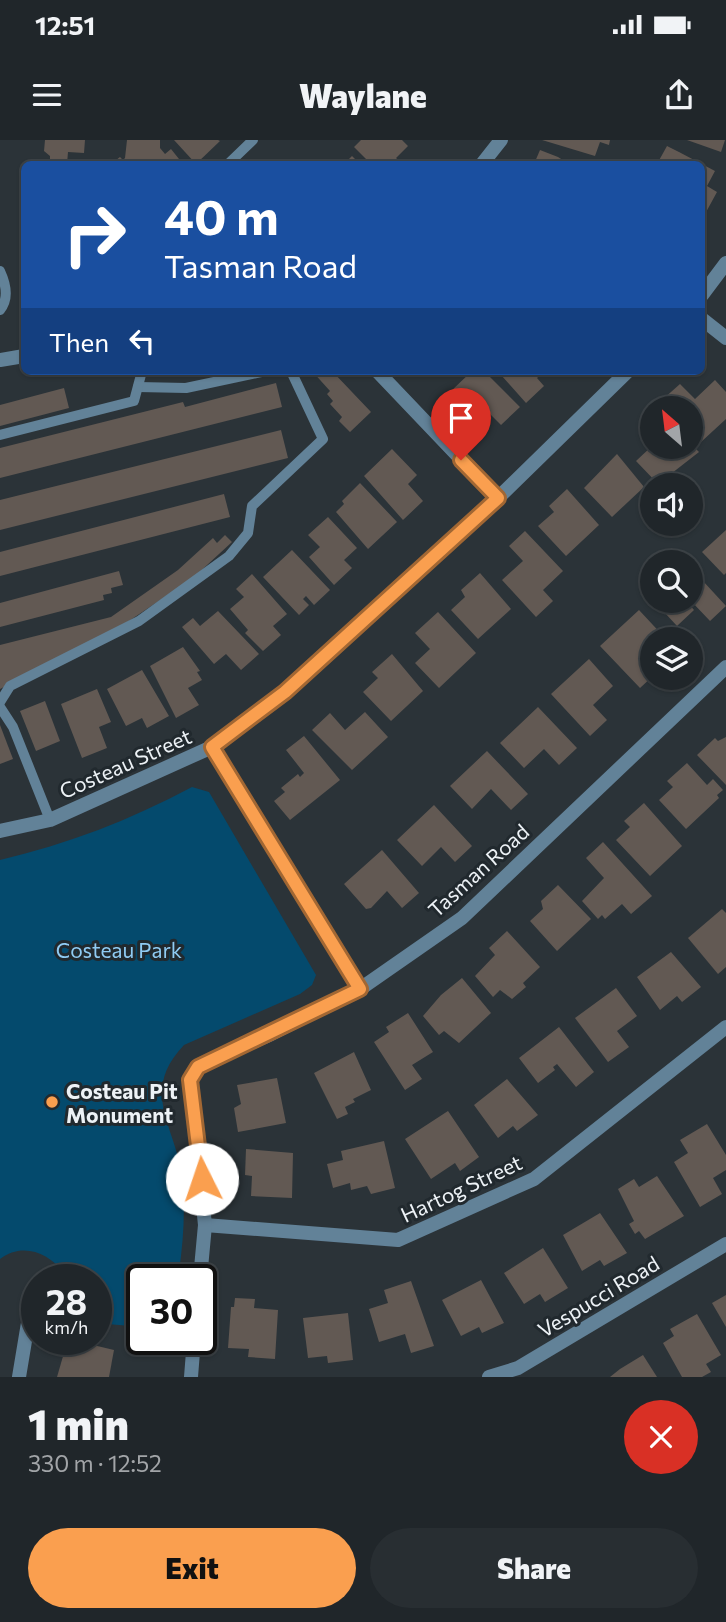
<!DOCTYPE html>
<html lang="en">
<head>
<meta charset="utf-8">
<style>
  :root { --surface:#20262a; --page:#282e32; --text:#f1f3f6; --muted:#a2a5a8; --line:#3d4347; --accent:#fa9f4f }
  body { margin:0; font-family:Commissioner,sans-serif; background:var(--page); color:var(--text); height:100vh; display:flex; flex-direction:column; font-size:26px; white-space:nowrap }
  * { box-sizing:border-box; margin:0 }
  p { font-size:23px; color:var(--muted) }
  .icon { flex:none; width:38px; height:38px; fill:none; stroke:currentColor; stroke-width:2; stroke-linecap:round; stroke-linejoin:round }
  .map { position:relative; height:1237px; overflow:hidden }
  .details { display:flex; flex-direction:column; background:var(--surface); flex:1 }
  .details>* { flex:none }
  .top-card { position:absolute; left:21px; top:21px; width:684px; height:214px; border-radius:10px; box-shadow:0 2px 5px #0004,0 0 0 2px var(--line); background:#1a4fa0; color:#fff; overflow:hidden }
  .needle { width:46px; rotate:332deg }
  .tools { position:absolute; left:640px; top:256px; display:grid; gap:14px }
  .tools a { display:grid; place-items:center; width:63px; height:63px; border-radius:50%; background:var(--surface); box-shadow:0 2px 5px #0004,0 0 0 2px var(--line); font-size:35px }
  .speed { position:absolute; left:21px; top:1124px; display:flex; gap:14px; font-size:35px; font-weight:700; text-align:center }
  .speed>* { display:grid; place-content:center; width:91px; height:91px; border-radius:50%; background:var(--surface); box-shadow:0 2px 5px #0004,0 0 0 2px var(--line); line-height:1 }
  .speed small { font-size:18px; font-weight:400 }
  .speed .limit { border:4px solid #111; border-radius:10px; background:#fff; color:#111 }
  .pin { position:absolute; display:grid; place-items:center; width:60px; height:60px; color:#fff; margin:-72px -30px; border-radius:50% 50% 50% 0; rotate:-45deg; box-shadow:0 0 7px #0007 }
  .pin .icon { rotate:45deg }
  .me { position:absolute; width:77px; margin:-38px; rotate:356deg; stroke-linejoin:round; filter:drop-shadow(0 0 5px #0008) }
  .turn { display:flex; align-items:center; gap:24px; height:147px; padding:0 28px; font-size:32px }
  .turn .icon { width:91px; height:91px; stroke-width:2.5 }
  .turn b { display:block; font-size:49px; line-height:60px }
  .then { display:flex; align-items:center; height:66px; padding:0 28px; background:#0003; gap:14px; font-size:26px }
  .round { display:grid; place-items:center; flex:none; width:74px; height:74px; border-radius:37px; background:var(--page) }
  .summary { display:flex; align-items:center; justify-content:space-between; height:119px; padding:0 28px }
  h1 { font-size:42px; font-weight:800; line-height:52px }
  .primary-button { display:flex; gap:14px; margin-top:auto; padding:14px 28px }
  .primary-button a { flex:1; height:80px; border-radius:42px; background:var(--accent); color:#111; font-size:28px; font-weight:800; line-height:80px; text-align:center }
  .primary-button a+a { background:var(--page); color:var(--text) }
  .status { display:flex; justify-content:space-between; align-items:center; height:49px; padding:0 35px; background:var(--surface); direction:ltr }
  .status svg { height:19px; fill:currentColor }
  header { display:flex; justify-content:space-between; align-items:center; height:91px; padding:0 28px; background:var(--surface); font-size:32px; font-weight:800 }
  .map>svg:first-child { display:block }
  .green { fill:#044a6d }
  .building { fill:#625953 }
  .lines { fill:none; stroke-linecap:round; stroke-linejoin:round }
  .service { stroke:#628298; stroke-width:10 }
  .minor { stroke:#628298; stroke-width:14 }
  .tertiary { stroke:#628298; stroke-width:14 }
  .route-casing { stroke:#a26733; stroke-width:18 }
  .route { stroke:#fa9f4f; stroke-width:12 }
  .poi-dot { fill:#fa9f4f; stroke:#21292e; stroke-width:2.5 }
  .labels { text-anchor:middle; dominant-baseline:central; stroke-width:6; stroke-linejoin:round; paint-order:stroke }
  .street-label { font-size:21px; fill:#edf2f6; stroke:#21292e }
  .park-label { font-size:21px; fill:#8fcbf3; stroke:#21292e }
  .poi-label { font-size:21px; font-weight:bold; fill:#edf2f6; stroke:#21292e; text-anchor:start }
</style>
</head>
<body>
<div class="status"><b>12:51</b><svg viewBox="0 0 49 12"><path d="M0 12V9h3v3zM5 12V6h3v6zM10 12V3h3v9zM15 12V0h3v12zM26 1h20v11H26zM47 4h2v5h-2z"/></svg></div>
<header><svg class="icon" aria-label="menu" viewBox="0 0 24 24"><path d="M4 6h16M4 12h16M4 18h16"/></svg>Waylane<svg class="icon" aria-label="share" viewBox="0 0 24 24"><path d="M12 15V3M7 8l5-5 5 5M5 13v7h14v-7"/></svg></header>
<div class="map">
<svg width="726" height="1237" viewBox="0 0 726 1237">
  <rect width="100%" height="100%" fill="#2b3338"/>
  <path class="green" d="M192,647L209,652L316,835L312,845L300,854L184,905C139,952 176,987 182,1037C186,1071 183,1105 178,1139H142V1187L96,1183V1139H67C55,1115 24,1100 0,1119V720C68,704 130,680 192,647Z"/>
  <g class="building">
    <path d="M45,0H85L84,13L68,12L67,24H50V16L44,11Z"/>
    <path d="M127,0H160V8L165,14L171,9L183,24H111L120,17L123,20L125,18Z"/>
    <path d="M174,0H218L220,1L196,24Z"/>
    <path d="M361,0H402L408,6L396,18L403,24H371L354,7Z"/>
    <path d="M542,0H610L609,5L600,2L595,16Z"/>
    <path d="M687,0H725L721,12Z"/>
    <path d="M667,6L679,12L715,31L707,46L717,52L705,74L702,72V24H657Z"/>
    <path d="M540,10L558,17L569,24H534Z"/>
    <path d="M352,16L360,24H344Z"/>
    <path d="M312,231H332L371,272L350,292L339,281L342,277L330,264L333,261L327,254L330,251Z"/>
    <path d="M472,231H484L520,267L501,285L484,268L475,277L450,252Z"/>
    <path d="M506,231H544L537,238L544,246L526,263L501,235Z"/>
    <path d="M715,240L726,252V279L701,302L691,291V268H669L662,260L680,244L695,259Z"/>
    <path d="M276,243L282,267L0,338V308L183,262L185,267Z"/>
    <path d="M64,248L69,268L0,286V265Z"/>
    <path d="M653,269V299L639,282Z"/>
    <path d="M281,290L288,318L0,390V360Z"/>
    <path d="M691,304L699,312L658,344L636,321L652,306H691Z"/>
    <path d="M392,309L417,335L408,344L423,361L403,380L364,336Z"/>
    <path d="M617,314L644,347L612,377L584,348Z"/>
    <path d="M360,343L397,382L368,409L336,372L344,364L342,361Z"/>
    <path d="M567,349L599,385L566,416L538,386L554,372L549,366Z"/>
    <path d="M224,354L230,377L0,436V412Z"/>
    <path d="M328,377L357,408L344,420L352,428L334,445L309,417L320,407L308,395Z"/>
    <path d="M726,390V433L724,435L702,412Z"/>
    <path d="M525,391L563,431L543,450L553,461L536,477L502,440L523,421L509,406Z"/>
    <path d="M225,395L232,402L193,438L114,491L0,549V505L111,477L178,430L213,398L217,403Z"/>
    <path d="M292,410L330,450L314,465L306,456L303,459L309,465L299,475L263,437Z"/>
    <path d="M691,428L726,466L710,481L692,462L689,464L694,470L677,486L653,460H691Z"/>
    <path d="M119,431L123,445L111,448L112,453L103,455L104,460L0,487V463Z"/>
    <path d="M480,433L511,469L478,499L451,470L465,457L461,450Z"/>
    <path d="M252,434L287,474L273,486L281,495L263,511L245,493L248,490L230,469L244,457L236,449Z"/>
    <path d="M639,470L666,499H653V519L646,512L643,515L653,526V536L640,548L600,506Z"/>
    <path d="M218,471L259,514L241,530L226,514L214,524L182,487L193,478L200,486Z"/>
    <path d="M438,472L476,513L439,548L415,523L430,509L415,493Z"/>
    <path d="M183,507L200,531L197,532L202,540L188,548L199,565L176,578L150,526Z"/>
    <path d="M392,514L423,551L391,581L363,552L378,538L372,532Z"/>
    <path d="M589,519L613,546L593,565L607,580L590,596L551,554Z"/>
    <path d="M142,530L169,576L147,588L142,578L126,586L107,549Z"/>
    <path d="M97,549L111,582L99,587L107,608L82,618L61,564Z"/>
    <path d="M45,561L60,601L36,611L20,571Z"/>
    <path d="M538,567L577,608L559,625L544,609L524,628L500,603Z"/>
    <path d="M365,572L388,597L352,630L312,590L330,573L345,590Z"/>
    <path d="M0,585L13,619L0,624Z"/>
    <path d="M304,596L340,640L290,680L274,661L285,652L281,648L298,634L300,637L304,633L286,610Z"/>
    <path d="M726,597V645L697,615L715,598L718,601Z"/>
    <path d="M487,611L528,654L511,670L491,649L472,669L450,646Z"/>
    <path d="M687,623L707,645L713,639L723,650L717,655L719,658L686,689L659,660L673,647L667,641Z"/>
    <path d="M644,663L682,706L650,736L616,700L630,687L624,681Z"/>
    <path d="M434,665L472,706L455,722L441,707L422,726L397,700Z"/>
    <path d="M603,702L652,756L631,774L622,764L605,779L602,775L598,779L582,761L604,738L586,718Z"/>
    <path d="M382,710L419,753L402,768L387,751L371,768L366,769L344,744Z"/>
    <path d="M558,745L591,779L557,811L530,781L543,769L541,761Z"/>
    <path d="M722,769L726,773V827L718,834L688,798Z"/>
    <path d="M507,791L540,827L523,843L526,847L512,859L500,850L493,857L475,836L495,815L489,808Z"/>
    <path d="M671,812L701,847L682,862L677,856L660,870L637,837Z"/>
    <path d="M462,838L491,873L459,903L444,891L439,895L423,876L441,855Z"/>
    <path d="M616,848L637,876L617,891L629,907L608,922L575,878Z"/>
    <path d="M408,873L433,912L412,925L422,939L405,950L374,902L389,892L386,887Z"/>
    <path d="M559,887L594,932L576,947L557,924L553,927L555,930L538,943L519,918Z"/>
    <path d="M354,912L371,950L353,959L355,962L345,967L348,974L337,979L314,933Z"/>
    <path d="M277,938L286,983L238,992L234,968L241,964L237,945Z"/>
    <path d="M507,939L538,975L517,991L513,986L498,998L474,965Z"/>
    <path d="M448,971L479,1017L460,1031L455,1023L431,1039L405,999Z"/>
    <path d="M707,984L726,1015V1030L713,1038L722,1054L700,1067L674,1022L688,1013L680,1000Z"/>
    <path d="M384,1001L395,1048L371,1054L367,1046L351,1050L350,1043L333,1048L327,1024L343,1020L341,1011Z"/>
    <path d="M246,1009L293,1013L292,1058L251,1056L252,1036L245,1035Z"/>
    <path d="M657,1036L684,1076L645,1099L639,1091L635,1094L629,1084L634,1081L618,1049L634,1039L639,1047Z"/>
    <path d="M600,1073L627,1113L604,1126L600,1120L582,1131L563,1095Z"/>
    <path d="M543,1108L568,1148L545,1162L540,1154L524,1164L504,1133Z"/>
    <path d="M481,1140L504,1183L482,1193L479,1187L461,1196L442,1160Z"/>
    <path d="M411,1141L434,1206L411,1213L405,1194L379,1202L369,1169L388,1163L384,1150Z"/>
    <path d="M726,1155V1187L712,1163Z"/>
    <path d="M235,1158L255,1159L254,1168L278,1170L275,1219L248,1217L249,1209L228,1208L231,1167H234Z"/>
    <path d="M348,1173L353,1220L328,1223L327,1216L308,1218L303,1178Z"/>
    <path d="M697,1174L721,1215L706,1224L711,1232L702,1237H682L663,1203L674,1196L670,1189Z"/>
    <path d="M68,1199L114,1210L109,1237H57Z"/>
    <path d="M643,1215L657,1237H610L620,1229Z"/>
  </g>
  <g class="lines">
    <g class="service">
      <path d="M228,24L253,0"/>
      <path d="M0,131C6,144 9,159 0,170"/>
      <path d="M138,247L186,248L266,231"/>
      <path d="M0,295L134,261L142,231"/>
      <path d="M0,562L10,546L139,481L229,416L248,393L252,366L323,299L291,231"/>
      <path d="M0,567L13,587L50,680"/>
    </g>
    <g class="minor">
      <path d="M482,24L501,0"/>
      <path d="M0,220L24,216"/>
      <path d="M377,231L498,358"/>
      <path d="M212,607L360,849"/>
      <path d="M205,1085L398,1100L534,1039L726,887"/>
      <path d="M200,1139L205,1085L190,940L197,927L271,894L360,849L462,778L726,527"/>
      <path d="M19,1237L32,1159"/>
      <path d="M191,1237L194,1199"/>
      <path d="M489,1237L518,1228L726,1104"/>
    </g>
    <g class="tertiary">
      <path d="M702,155L726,123"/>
      <path d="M702,179L726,198"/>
      <path d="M0,691L50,680L212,607L285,552L498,358L628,231"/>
    </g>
  </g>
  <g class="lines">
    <defs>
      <path id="route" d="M202,1039L190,940L198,927L360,849L212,607L285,552L498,358L461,320"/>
    </defs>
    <use href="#route" class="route-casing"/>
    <use href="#route" class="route"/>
  </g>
  <circle class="poi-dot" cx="52" cy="962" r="7"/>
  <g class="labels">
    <g class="street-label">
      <text transform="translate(125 623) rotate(-24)">Costeau Street</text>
      <text transform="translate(478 730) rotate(-42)">Tasman Road</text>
      <text transform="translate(461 1048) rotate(-25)">Hartog Street</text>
      <text transform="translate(598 1156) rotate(-31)">Vespucci Road</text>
    </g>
    <g class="park-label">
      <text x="119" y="809">Costeau Park</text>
    </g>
    <g class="poi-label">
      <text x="66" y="950">Costeau Pit<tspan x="66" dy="24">Monument</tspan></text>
    </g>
  </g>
</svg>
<div class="tools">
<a><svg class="needle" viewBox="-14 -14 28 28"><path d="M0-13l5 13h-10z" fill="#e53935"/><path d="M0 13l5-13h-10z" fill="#a2a5a8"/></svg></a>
<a><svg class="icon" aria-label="sound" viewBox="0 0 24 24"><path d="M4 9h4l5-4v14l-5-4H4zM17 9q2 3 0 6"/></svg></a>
<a><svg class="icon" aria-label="search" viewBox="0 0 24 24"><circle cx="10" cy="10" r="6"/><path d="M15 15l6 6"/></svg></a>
<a><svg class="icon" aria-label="layers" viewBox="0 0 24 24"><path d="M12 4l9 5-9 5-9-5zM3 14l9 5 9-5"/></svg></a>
</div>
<div class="speed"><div>28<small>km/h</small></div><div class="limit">30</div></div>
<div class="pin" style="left:461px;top:320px;background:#d93025"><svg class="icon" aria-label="arrive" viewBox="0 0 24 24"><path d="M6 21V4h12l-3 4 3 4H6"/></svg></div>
<svg class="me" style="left:202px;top:1039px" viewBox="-20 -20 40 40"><circle r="19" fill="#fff"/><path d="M0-13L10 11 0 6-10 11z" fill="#fa9f4f"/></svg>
<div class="top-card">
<div class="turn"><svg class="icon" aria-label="right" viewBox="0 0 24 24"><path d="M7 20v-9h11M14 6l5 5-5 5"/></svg><div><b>40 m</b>Tasman Road</div></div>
<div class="then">Then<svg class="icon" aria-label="left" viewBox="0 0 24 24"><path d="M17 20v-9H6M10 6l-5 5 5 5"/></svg></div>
</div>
</div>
<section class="details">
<div class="summary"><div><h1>1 min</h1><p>330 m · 12:52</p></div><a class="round" style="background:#d93025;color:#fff"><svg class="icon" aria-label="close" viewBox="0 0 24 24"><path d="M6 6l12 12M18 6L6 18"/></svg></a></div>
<div class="primary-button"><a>Exit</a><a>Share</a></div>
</section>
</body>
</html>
